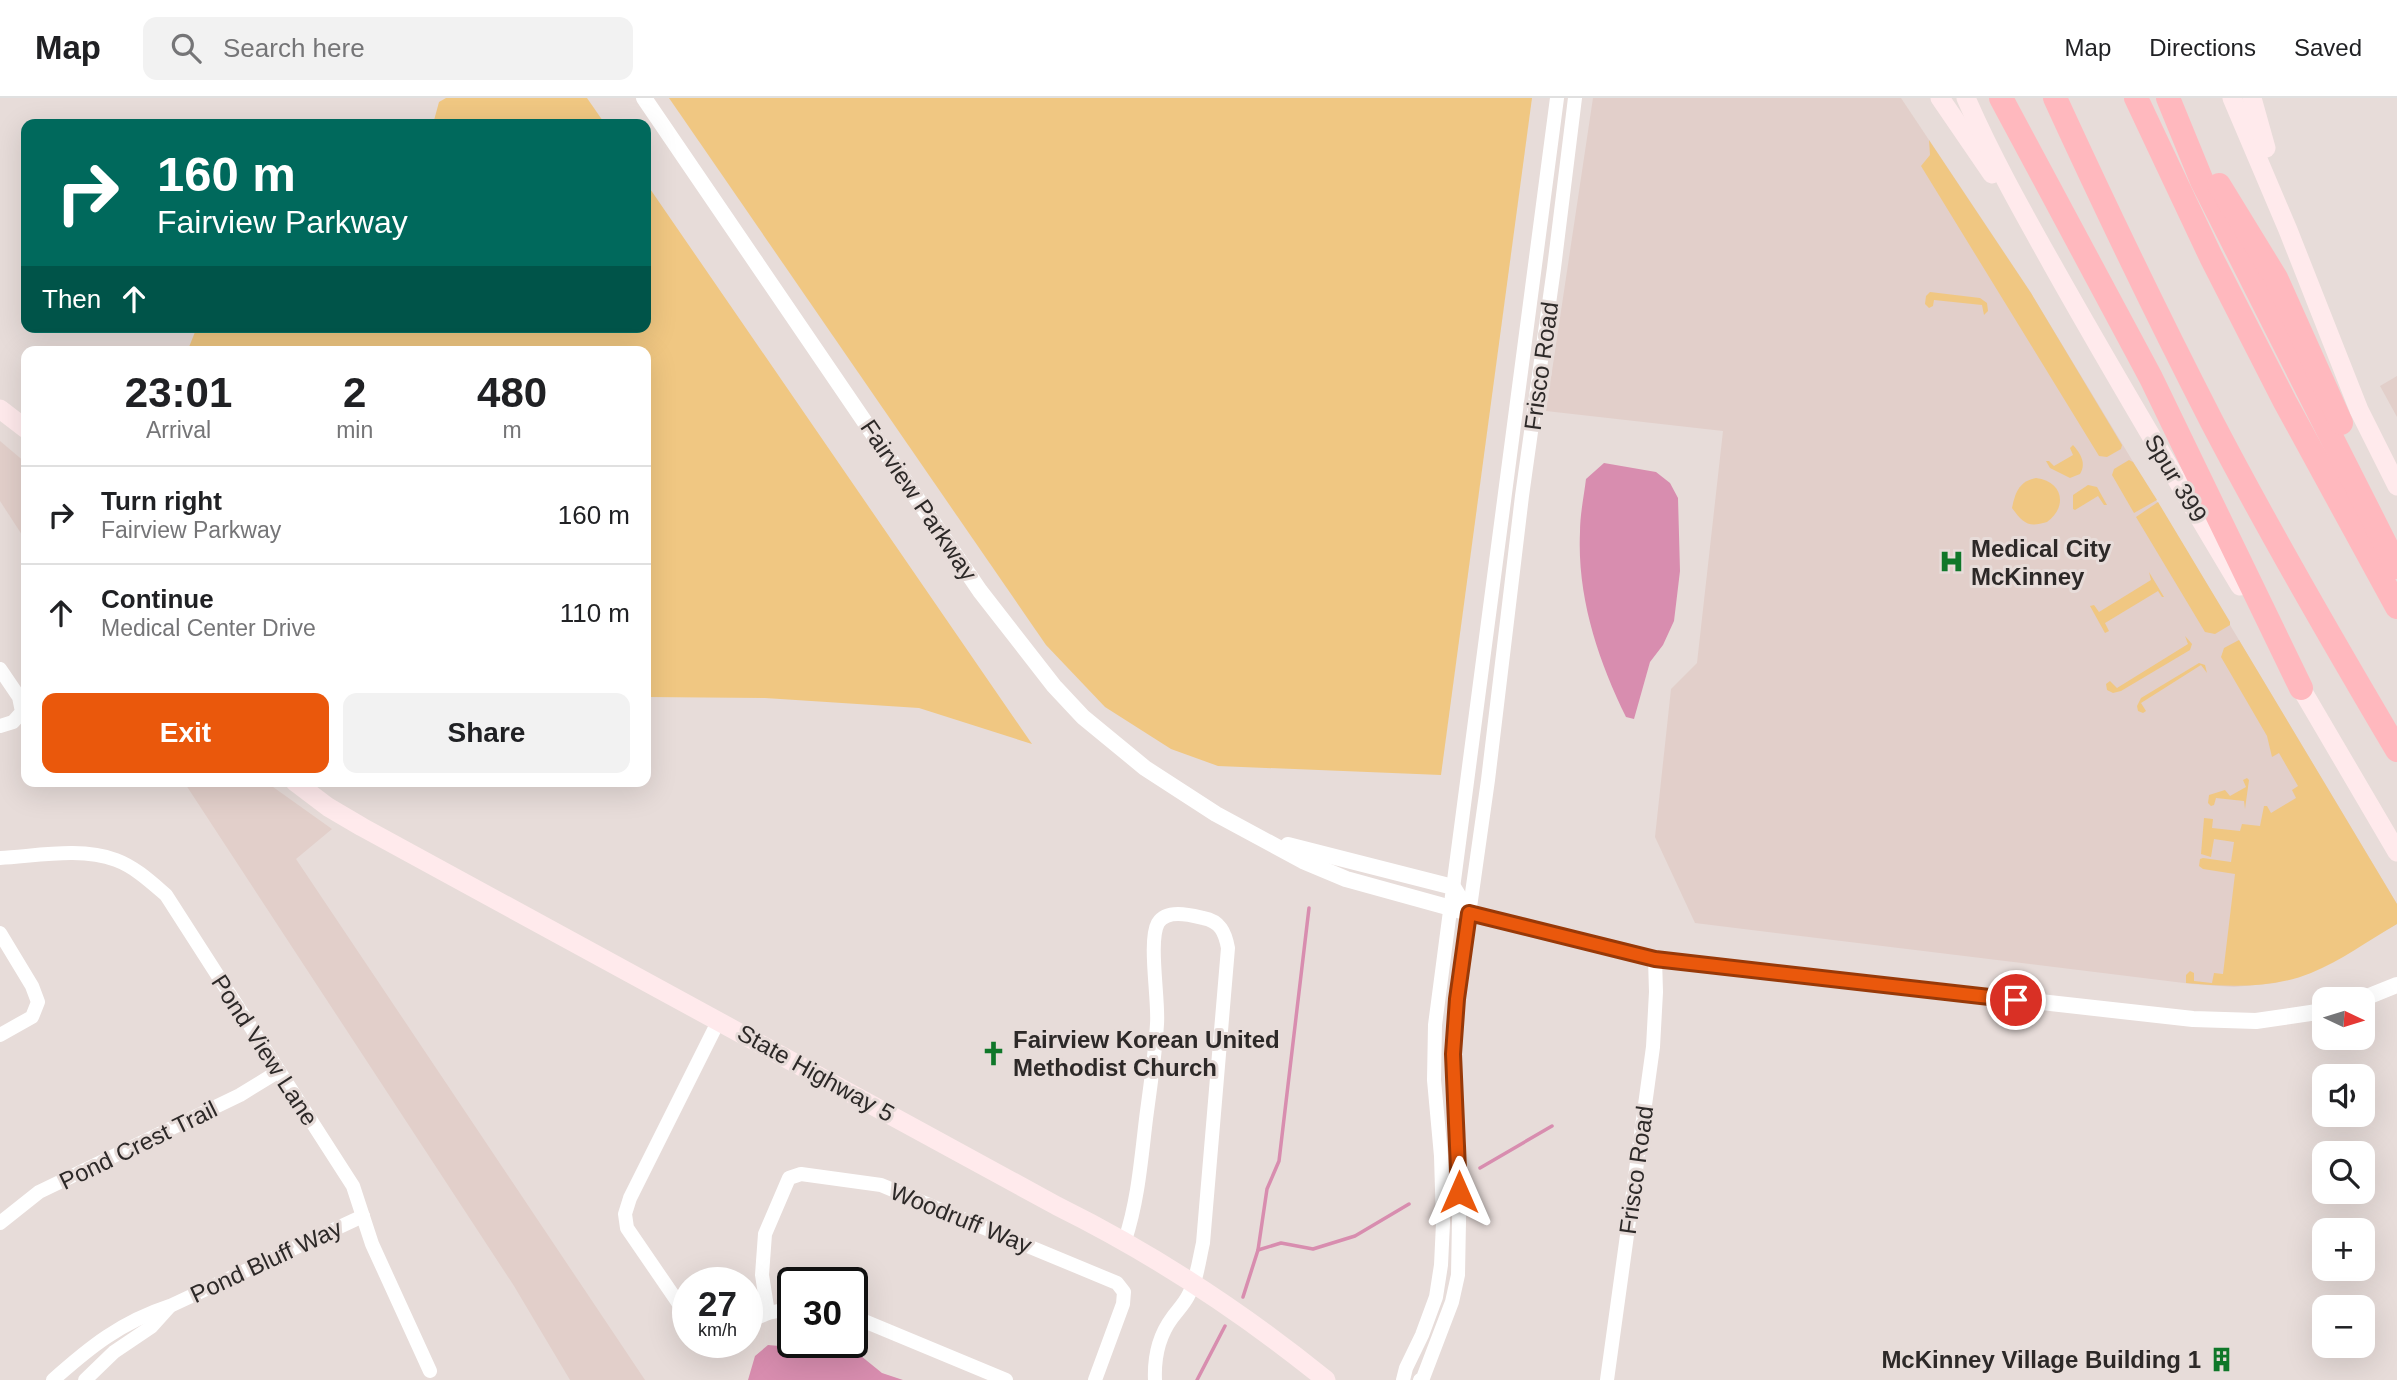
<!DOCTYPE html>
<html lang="en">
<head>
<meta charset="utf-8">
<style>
  :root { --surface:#fff; --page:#f2f2f2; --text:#202124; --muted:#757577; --line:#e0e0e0; --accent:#ea580c }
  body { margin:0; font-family:Helvetica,sans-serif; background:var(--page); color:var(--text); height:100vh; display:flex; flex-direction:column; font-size:26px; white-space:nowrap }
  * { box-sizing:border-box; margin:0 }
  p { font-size:23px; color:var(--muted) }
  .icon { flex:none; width:38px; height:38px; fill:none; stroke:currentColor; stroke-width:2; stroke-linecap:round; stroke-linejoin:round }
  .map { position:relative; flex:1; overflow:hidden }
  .details { position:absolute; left:21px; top:248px; width:630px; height:441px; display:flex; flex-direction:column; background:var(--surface); border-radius:14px; box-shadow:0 7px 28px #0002 }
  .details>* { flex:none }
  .hud { position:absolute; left:21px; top:21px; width:630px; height:214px; border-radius:14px; box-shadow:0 7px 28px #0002; background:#00695c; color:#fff; overflow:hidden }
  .needle { width:46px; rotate:94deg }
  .controls { position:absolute; left:2312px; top:889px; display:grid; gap:14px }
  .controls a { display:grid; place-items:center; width:63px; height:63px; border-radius:14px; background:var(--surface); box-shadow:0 7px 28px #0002; font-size:35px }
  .speed { position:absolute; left:672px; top:1169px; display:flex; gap:14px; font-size:35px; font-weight:700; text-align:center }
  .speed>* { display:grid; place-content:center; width:91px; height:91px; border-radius:50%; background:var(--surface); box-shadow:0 7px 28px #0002; line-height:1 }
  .speed small { font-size:18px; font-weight:400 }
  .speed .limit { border:4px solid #111; border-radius:10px; background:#fff; color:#111 }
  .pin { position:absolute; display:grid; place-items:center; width:60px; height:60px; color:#fff; margin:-30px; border:4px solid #fff; border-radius:50%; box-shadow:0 2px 7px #0007 }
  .me { position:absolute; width:77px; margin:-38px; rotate:0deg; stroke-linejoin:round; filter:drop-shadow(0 0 5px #0008) }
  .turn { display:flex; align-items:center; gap:24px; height:147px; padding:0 21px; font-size:32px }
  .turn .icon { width:91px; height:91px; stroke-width:2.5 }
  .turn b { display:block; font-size:49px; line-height:60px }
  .then { display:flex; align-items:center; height:66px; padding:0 21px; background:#0003; gap:14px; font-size:26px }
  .eta { display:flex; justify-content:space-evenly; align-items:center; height:119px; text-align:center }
  .eta b { font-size:42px; font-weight:800; line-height:49px }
  .primary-button { display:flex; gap:14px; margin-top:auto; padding:14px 21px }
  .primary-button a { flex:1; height:80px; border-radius:14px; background:var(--accent); color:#fff; font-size:28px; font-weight:800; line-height:80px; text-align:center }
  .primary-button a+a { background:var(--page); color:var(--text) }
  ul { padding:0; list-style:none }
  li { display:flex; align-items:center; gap:21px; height:98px; padding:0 21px; border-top:2px solid var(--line) }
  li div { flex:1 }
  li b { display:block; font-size:26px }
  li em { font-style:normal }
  header { display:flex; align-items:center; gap:42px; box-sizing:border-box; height:98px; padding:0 35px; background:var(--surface); border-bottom:2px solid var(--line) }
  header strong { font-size:33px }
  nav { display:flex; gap:38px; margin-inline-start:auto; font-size:24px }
  .search { width:490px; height:63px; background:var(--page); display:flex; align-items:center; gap:18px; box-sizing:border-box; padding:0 24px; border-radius:14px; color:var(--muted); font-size:26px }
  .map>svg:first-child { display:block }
  .built { fill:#e2cfca }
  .green { fill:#f0c782 }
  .water { fill:#d88daf }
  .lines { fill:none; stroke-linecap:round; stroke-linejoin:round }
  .stream { stroke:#d88daf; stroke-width:3.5 }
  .minor { stroke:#fff; stroke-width:14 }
  .tertiary { stroke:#fff; stroke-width:16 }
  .secondary { stroke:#ffeaec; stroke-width:19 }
  .motorway { stroke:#ffb8be; stroke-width:24 }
  .route-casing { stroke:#983908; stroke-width:18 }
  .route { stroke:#ea580c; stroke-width:12 }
  .labels { text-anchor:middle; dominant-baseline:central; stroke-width:6; stroke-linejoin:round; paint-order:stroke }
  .street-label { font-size:24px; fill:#2d2928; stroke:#e7dcd9 }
  .poi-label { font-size:24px; font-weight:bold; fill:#2d2928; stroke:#e7dcd9; text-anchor:start }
</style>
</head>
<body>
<header>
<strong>Map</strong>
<div class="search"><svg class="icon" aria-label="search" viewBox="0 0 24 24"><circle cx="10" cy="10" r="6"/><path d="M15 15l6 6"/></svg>Search here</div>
<nav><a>Map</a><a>Directions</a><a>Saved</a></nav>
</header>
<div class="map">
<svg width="2397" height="1282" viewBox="0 0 2397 1282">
  <rect width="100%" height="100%" fill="#e7dcd9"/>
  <g class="built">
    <path d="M1593,0H1901L2031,195L2230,524V527L2397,806V826L2310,875L2275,885L2234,889L2192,886L1695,825L1655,739L1671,591L1697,565L1723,333L1546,313Z"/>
    <path d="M2397,278V319L2380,288Z"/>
    <path d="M0,343L26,365V443L0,403Z"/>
    <path d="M184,684H266L332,731L296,761L645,1282H570L514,1188Z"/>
  </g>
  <g class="green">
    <path d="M446,0H587L605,26H433L439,4Z"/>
    <path d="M669,0H1532L1441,677L1218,668L1171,651L1105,609L1046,547Z"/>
    <path d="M1929,42L2031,195L2122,347L2121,351L2107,359L2099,358L1921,68L1930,57Z"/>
    <path d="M646,85L1032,646L919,610L765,600L646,599V254H187L197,229H646Z"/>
    <path d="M1930,194L1980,200L1987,205L1988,213L1984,217L1982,207L1934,202L1933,208L1929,210L1925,206L1926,198Z"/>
    <path d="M2073,347C2080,355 2087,365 2080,376L2070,380L2050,370L2046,363H2049L2054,368L2073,357L2070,350Z"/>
    <path d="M2129,362L2133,364L2157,402L2134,415L2112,377L2114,371Z"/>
    <path d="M2036,380C2063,383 2068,409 2047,424C2028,430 2023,425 2012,410C2015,395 2019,383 2036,380Z"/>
    <path d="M2088,387L2097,389L2107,407H2104L2098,398L2075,412L2073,411V397Z"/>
    <path d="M2158,404L2230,524V527L2215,536L2205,534L2136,419Z"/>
    <path d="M2149,474L2164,499H2162L2158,493L2105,525L2109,533L2105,535L2090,508L2094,507L2099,514L2151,482Z"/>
    <path d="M2185,538L2192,546L2190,552L2121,593L2113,595L2107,592L2106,586L2110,583L2117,590L2188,546Z"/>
    <path d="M2239,542L2397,806V826C2369,842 2341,863 2311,875C2272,891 2228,889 2186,885V877L2190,873L2194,875V883L2212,885L2214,875L2223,876L2235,776L2203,771L2199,768L2200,761L2203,760L2231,764L2234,744L2214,741L2211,759L2201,756L2204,720L2213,721L2212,730L2240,733L2242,726L2260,728L2264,708H2267L2271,715L2296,700L2292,692L2298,688L2279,655L2272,659L2267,638L2221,559L2224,550Z"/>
    <path d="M2199,565L2205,567L2207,575L2201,567L2141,605L2146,613L2143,615L2138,613L2137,608L2141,600Z"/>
    <path d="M2247,680L2249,682L2245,711L2244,703L2216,700L2214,707L2211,708L2208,705L2209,697L2225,692L2230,698L2246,689L2243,682Z"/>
  </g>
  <g class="water">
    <path d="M1604,365L1656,374L1670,385L1678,400L1680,473L1674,523L1663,547L1650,564L1634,621L1626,619C1598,562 1577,499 1580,434C1580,416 1584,398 1586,381Z"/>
    <path d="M789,1243L827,1247L861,1258L882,1275L903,1282H748L755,1258L768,1247L779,1248Z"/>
  </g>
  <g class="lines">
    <g class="stream">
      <path d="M1480,1070L1552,1028"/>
      <path d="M1258,1152L1267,1091L1279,1063L1309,810"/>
      <path d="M1243,1199L1258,1152L1281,1145L1313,1151L1355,1138L1409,1106"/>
      <path d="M1197,1282L1225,1228"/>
    </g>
    <g class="minor">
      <path d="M0,571L19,599L22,614L13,624L0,628"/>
      <path d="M0,760C37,758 81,749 116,762C135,769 151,784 166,797L353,1088L372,1146L430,1273"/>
      <path d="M0,835L32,888L38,904L32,919L0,937"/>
      <path d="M0,1125L39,1094L240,997L279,973"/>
      <path d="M1125,1142C1138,1103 1141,1062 1146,1021C1150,990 1155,958 1157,926C1159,902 1148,843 1158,825C1167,811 1190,817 1203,820C1220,823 1225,834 1228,850L1203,1145C1199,1162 1197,1182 1188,1198C1184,1206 1177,1213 1172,1220C1158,1239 1154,1259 1155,1282"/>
      <path d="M768,1215L762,1177L765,1136L789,1080L801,1076L881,1087L1117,1185L1124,1194L1123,1206L1095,1282"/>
      <path d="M852,1218L1006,1282"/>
      <path d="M688,1219L627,1130L625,1116L630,1100L719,922"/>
      <path d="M747,1224L768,1215L793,1210"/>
      <path d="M53,1282C90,1249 121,1224 170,1208L363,1118"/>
      <path d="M85,1282L114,1254L151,1229L169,1209"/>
      <path d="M1403,1282L1406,1270L1422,1237L1436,1199L1441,1167L1443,1125L1441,1058L1434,982L1435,927L1557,0"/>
      <path d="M1420,1282L1423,1280L1452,1204L1458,1177L1460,1069L1453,956L1457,901L1488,682L1522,398L1554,170L1575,0"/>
      <path d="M1607,1282L1653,949L1656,894L1655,861"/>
    </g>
    <g class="tertiary">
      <path d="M644,0L980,493L1054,588L1083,619L1145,670L1216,716L1303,763L1346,781L1469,815L1655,861L2193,921L2256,923L2324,913"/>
      <path d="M1288,747L1453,789L1469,815"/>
      <path d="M2362,901L2397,887"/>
    </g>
    <g class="secondary">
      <path d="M1940,0L1992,76"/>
      <path d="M1966,0C1992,60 2025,118 2057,175C2116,280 2178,384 2240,488"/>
      <path d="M2232,0L2288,132L2359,312L2397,388"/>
      <path d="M2252,0L2266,50"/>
      <path d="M0,311L26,331"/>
      <path d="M2295,580L2397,754"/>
      <path d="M295,684L328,709L362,729L1057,1108C1156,1157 1241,1213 1326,1282"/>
    </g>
    <g class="motorway">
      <path d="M2001,0L2151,280L2301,590"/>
      <path d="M2055,0C2105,109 2157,217 2212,324C2270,435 2333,544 2397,652"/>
      <path d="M2136,0L2211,159L2285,304L2397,509"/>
      <path d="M2168,0L2202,83L2397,469"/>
      <path d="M2219,87L2276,180L2341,325"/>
    </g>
  </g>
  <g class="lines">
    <defs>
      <path id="route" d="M1459,1094L1453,956L1457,901L1469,815L1655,861L2016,902"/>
    </defs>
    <use href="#route" class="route-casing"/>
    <use href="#route" class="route"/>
  </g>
  <defs>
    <symbol id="hospital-bare" viewBox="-9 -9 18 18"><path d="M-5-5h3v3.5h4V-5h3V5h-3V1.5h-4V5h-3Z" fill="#0f7729" stroke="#e7dcd9" stroke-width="2.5" paint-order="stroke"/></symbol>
    <symbol id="church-bare" viewBox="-9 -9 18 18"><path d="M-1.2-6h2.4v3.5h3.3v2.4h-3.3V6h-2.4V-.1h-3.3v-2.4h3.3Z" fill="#0f7729" stroke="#e7dcd9" stroke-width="2.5" paint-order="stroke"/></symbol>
    <symbol id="building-bare" viewBox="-9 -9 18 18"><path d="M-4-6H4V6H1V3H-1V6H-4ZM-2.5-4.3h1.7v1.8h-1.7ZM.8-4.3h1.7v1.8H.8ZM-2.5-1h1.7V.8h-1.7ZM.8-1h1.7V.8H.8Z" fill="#0f7729" stroke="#e7dcd9" stroke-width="2.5" paint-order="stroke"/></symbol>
  </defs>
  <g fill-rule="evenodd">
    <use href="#hospital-bare" x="1934" y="446" width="35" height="35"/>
    <use href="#church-bare" x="976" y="938" width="35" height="35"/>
    <use href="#building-bare" x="2204" y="1244" width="35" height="35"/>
  </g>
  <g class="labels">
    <g class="street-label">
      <text transform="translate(1541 268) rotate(-82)">Frisco Road</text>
      <text transform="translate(2176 380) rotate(59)">Spur 399</text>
      <text transform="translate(919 402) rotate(56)">Fairview Parkway</text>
      <text transform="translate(265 952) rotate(57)">Pond View Lane</text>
      <text transform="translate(816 975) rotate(29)">State Highway 5</text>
      <text transform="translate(138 1047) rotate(-26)">Pond Crest Trail</text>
      <text transform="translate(1636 1072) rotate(-82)">Frisco Road</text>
      <text transform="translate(961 1120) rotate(22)">Woodruff Way</text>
      <text transform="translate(266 1163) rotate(-25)">Pond Bluff Way</text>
    </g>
    <g class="poi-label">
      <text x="1971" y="450">Medical City<tspan x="1971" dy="28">McKinney</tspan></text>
      <text x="1013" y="941">Fairview Korean United<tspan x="1013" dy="28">Methodist Church</tspan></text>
      <text x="2201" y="1261" text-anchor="end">McKinney Village Building 1</text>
    </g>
  </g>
</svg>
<div class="controls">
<a><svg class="needle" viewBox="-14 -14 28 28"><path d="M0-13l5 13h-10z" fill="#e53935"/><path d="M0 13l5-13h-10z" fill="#757577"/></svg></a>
<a><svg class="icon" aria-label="sound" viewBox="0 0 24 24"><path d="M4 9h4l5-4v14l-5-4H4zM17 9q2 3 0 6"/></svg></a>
<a><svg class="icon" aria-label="search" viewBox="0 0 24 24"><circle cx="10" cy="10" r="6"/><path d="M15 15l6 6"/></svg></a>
<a>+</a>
<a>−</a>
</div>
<div class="speed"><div>27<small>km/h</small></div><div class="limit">30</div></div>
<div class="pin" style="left:2016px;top:902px;background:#d93025"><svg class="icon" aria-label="arrive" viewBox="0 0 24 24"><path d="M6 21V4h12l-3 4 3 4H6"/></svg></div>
<svg class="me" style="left:1459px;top:1094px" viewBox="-20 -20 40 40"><path d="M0-17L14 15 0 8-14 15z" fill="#ea580c" stroke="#fff" stroke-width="4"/></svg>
<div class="hud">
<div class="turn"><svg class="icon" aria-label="right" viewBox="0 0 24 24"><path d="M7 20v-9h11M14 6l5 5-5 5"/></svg><div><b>160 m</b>Fairview Parkway</div></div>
<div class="then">Then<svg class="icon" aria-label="ahead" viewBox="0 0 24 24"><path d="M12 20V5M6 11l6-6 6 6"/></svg></div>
</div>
<section class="details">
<div class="eta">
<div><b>23:01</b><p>Arrival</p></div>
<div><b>2</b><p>min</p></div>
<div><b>480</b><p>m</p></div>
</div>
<ul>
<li><svg class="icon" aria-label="right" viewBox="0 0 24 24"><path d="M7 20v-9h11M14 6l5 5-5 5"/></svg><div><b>Turn right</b><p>Fairview Parkway</p></div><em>160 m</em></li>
<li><svg class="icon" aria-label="ahead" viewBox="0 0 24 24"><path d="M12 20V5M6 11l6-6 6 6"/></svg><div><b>Continue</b><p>Medical Center Drive</p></div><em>110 m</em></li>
</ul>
<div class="primary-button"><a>Exit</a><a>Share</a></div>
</section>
</div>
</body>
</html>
